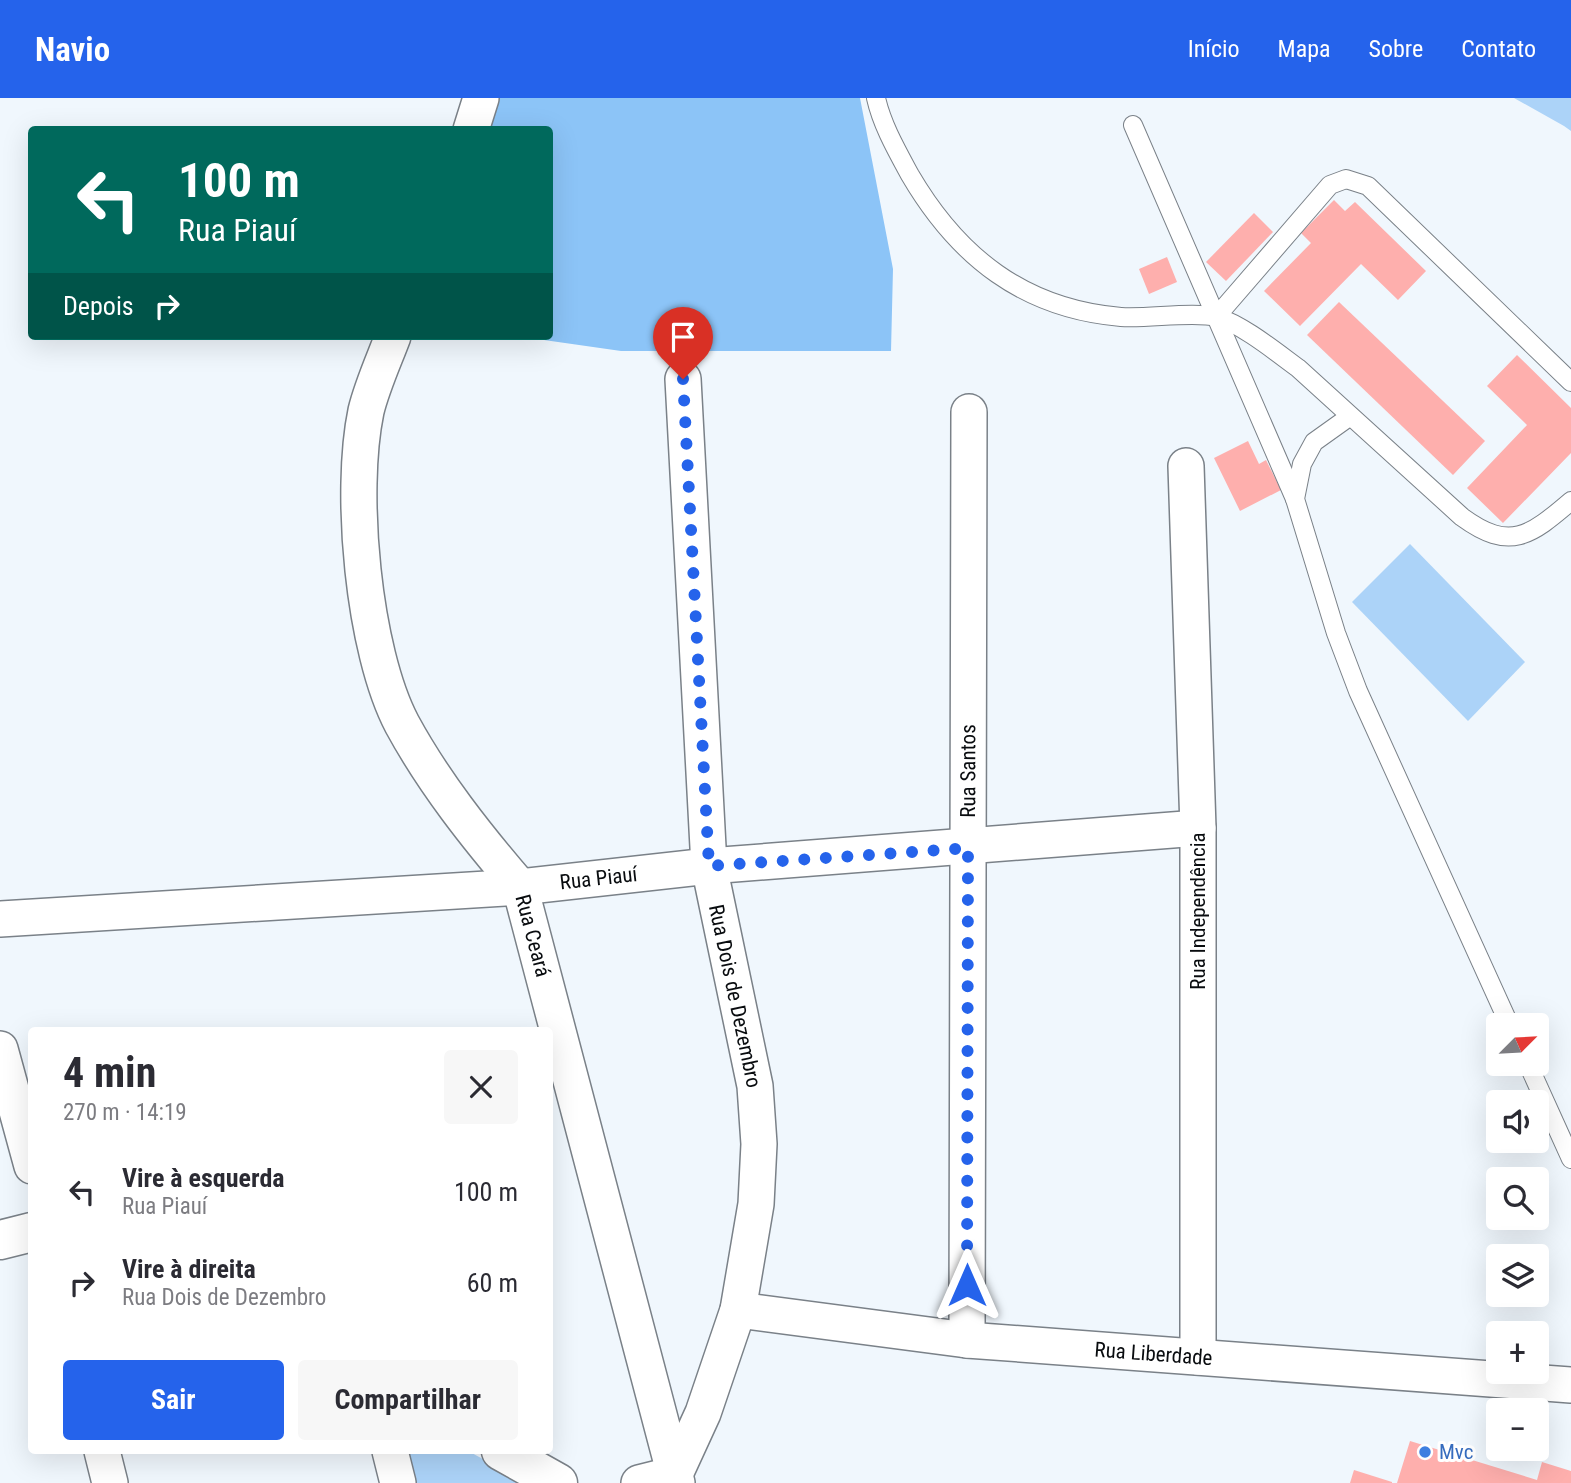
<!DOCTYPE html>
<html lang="pt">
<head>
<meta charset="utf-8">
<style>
  :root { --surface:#fff; --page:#f7f7f7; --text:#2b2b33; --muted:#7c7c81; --accent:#2563eb }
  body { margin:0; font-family:"Roboto Condensed",sans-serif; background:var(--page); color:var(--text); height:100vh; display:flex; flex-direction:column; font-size:26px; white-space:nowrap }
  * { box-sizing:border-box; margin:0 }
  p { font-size:23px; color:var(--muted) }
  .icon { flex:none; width:38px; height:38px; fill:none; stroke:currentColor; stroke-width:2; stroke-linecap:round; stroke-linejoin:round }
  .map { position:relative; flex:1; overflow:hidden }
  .drawer { position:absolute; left:28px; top:929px; width:525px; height:427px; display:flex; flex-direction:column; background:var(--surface); border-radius:7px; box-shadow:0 7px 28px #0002 }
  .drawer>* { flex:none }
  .hud { position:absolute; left:28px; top:28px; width:525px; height:214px; border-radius:7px; box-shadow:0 7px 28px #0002; background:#00695c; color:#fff; overflow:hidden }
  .needle { width:46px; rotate:66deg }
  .buttons { position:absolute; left:1486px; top:915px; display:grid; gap:14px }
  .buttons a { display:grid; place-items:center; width:63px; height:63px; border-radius:7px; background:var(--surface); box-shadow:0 7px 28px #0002; font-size:35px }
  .pin { position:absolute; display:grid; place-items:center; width:60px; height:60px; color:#fff; margin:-72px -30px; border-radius:50% 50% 50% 0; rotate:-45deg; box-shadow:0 0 7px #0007 }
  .pin .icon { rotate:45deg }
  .me { position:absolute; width:77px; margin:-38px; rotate:0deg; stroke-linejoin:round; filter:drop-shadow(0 0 5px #0008) }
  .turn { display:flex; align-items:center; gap:24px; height:147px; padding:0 35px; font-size:32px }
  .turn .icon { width:91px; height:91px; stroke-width:2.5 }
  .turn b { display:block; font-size:49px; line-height:60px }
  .then { display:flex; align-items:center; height:66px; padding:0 35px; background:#0003; gap:14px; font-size:26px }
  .round { display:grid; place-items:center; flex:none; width:74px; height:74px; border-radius:7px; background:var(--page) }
  .head { display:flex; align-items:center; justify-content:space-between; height:119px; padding:0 35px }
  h1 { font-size:42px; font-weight:700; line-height:52px }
  .button { display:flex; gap:14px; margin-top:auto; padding:14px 35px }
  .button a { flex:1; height:80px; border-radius:7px; background:var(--accent); color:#fff; font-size:28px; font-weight:700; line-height:80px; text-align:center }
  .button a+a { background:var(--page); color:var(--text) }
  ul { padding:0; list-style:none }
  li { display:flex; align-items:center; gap:21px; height:91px; padding:0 35px }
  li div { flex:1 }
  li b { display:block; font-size:26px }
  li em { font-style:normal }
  header { display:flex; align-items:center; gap:42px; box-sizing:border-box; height:98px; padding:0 35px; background:var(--accent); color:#fff }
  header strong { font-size:33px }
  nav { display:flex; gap:38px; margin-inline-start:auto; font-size:24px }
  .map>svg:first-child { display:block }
  .green { fill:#acd3f8 }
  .forest { fill:#8cc4f7 }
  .building { fill:#feafad }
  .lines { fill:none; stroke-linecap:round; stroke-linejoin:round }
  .lane-casing { stroke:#7a8188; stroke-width:20 }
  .street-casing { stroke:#7a8188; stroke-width:38 }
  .secondary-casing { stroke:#7a8188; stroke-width:41 }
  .lane { stroke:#fff; stroke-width:18 }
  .street { stroke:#fff; stroke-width:35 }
  .secondary { stroke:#fff; stroke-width:38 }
  .route { stroke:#2563eb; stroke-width:12; stroke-dasharray:0 21.6 }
  .shop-dot { fill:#3f7fe0; stroke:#fff; stroke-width:2.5 }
  .labels { text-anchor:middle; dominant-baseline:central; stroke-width:6; stroke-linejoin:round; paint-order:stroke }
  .street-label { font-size:21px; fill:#090c0f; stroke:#fff }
  .shop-label { font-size:21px; fill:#366cbe; stroke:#fff; text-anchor:start }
</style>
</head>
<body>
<header>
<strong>Navio</strong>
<nav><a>Início</a><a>Mapa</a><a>Sobre</a><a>Contato</a></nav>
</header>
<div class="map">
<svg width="1571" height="1385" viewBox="0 0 1571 1385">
  <rect width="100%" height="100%" fill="#f0f7fd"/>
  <g class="green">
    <path d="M1514,0H1571V33L1564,28Z"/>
    <path d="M1410,446L1525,564L1468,623L1352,504Z"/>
    <path d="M406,1353H468L528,1385H413Z"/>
  </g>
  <path class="forest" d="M469,0H860L893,171L891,253H621L516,238H550V32H459Z"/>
  <g class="building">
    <path d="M1334,102L1345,113L1355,104L1426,173L1398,202L1361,166L1300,228L1264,193L1311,145L1301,135Z"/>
    <path d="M1254,115L1273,134L1226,183L1206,164Z"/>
    <path d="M1167,159L1177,184L1149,196L1139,171Z"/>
    <path d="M1339,204L1485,343L1453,377L1307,237Z"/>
    <path d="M1517,257L1571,310V355L1503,425L1467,390L1527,327L1487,288Z"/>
    <path d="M1248,343L1259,366L1266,362L1281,392L1240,413L1214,360Z"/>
    <path d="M1410,1343L1537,1382L1542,1364L1571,1373V1385H1397Z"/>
    <path d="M1354,1372L1392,1384V1385H1350Z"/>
  </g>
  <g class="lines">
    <defs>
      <g id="lane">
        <path d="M876,0C882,27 897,53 910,77C958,159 1024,211 1121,219C1148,221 1194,213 1217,219C1243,227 1276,254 1298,270L1462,419C1510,454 1530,438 1571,403"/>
        <path d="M1133,27L1295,401"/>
        <path d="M1216,219L1330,87L1346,81L1368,88L1571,284"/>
        <path d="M1349,319L1314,344L1302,366L1295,401L1336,535L1358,593L1510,928"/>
        <path d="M1528,966L1571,1061"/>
      </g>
      <g id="street">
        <path d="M471,32L481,0"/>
        <path id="s1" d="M393,238C384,262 372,288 366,313C349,394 363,552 402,626C434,685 477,739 520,789L677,1385"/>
        <path d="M1186,368L1198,730V1259"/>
        <path id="s2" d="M0,821L520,789L709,768L1198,730"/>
        <path d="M0,951L32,1068"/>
        <path id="s3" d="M738,1212L967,1242L1571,1287"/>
        <path id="s4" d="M967,1242L969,314"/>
        <path d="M102,1353L110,1385"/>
        <path d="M390,1353L398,1385"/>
        <path d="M639,1385L675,1376L703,1315L738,1212L756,1106L759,1046L755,988L709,768L683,281"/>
      </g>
      <g id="secondary">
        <path d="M0,1142L32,1134"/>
        <path d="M501,1353L558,1385"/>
      </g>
    </defs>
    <use href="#lane" class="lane-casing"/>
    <use href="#street" class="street-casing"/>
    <use href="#secondary" class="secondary-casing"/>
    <use href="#lane" class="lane"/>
    <use href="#street" class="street"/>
    <use href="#secondary" class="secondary"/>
  </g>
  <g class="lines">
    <path class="route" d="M683,281L709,768L968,750L967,1187"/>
  </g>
  <circle class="shop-dot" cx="1425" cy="1354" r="7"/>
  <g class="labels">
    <g class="street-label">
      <text stroke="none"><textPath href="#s4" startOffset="569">Rua Santos</textPath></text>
      <text stroke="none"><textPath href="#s2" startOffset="600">Rua Piauí</textPath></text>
      <text transform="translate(1198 813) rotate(-90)">Rua Independência</text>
      <text stroke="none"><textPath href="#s1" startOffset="651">Rua Ceará</textPath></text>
      <text transform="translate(735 898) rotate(78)">Rua Dois de Dezembro</text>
      <text stroke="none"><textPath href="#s3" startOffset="418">Rua Liberdade</textPath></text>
    </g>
    <g class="shop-label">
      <text x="1439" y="1354">Mvc</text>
    </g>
  </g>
</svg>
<div class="buttons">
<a><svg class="needle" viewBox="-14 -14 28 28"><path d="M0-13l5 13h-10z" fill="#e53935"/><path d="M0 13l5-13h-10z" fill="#7c7c81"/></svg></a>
<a><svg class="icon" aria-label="sound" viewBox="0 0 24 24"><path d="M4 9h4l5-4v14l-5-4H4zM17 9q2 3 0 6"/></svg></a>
<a><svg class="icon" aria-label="search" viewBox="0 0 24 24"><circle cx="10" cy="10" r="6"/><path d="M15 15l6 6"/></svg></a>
<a><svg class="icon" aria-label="layers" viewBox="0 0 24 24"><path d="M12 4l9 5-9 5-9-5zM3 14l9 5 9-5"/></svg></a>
<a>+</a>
<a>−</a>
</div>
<div class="pin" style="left:683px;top:281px;background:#d93025"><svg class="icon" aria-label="arrive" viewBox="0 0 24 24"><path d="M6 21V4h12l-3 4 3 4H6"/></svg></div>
<svg class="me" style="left:967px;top:1187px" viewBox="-20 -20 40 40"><path d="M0-17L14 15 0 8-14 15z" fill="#2563eb" stroke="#fff" stroke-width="4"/></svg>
<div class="hud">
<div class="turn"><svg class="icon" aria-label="left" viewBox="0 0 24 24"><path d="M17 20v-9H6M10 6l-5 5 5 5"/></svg><div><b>100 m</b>Rua Piauí</div></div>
<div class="then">Depois<svg class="icon" aria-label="right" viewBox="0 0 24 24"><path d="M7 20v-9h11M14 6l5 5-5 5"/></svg></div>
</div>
<section class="drawer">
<div class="head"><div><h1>4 min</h1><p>270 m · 14:19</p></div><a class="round"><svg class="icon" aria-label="close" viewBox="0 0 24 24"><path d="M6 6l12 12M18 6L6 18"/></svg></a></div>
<ul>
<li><svg class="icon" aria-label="left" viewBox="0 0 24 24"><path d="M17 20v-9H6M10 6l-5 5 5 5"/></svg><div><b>Vire à esquerda</b><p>Rua Piauí</p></div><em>100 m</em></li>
<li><svg class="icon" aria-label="right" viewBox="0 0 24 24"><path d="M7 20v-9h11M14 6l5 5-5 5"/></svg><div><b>Vire à direita</b><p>Rua Dois de Dezembro</p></div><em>60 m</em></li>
</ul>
<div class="button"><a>Sair</a><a>Compartilhar</a></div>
</section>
</div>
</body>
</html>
